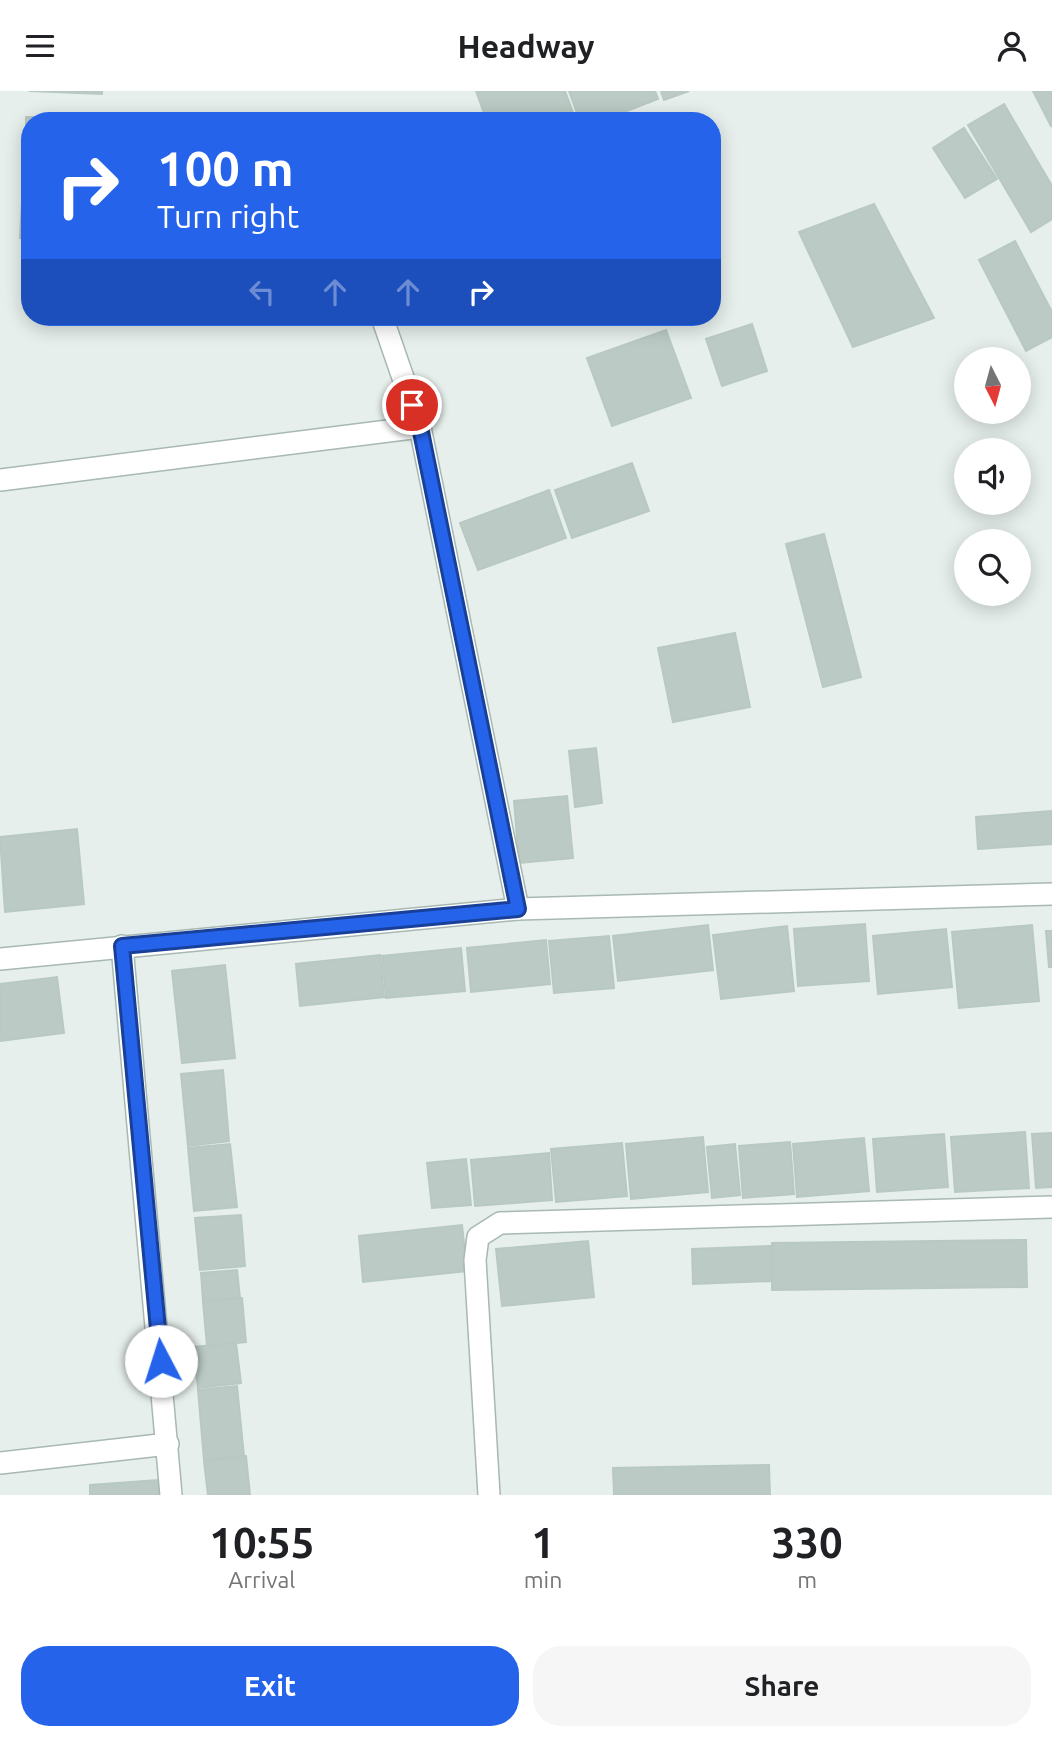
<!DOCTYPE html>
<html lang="en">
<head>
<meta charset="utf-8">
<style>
  :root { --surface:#fff; --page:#f6f6f6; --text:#202124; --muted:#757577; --accent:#2563eb }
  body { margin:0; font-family:Ubuntu,sans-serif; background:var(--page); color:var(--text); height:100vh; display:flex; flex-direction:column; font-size:26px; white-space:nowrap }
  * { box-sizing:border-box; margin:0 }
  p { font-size:23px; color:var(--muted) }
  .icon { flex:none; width:38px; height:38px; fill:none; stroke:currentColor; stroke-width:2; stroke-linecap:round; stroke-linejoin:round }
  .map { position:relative; height:1404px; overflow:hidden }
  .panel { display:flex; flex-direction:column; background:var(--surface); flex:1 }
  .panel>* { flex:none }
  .guide { position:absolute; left:21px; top:21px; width:700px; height:214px; border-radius:28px; box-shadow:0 4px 18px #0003; background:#2563eb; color:#fff; overflow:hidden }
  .needle { width:46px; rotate:174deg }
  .tools { position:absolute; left:954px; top:256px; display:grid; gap:14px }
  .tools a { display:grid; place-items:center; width:77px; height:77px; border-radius:50%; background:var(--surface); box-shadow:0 4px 18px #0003; font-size:35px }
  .pin { position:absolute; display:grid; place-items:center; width:60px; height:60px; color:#fff; margin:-30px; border:4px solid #fff; border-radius:50%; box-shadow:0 2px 7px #0007 }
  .me { position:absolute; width:77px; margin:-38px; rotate:355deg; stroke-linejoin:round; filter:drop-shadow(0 0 5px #0008) }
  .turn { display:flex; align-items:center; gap:24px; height:147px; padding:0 21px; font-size:32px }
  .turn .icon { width:91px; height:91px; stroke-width:2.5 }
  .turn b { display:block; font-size:49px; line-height:60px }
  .lanes { display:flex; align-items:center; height:66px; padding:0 21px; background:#0003; justify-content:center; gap:35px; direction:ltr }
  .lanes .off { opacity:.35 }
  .eta { display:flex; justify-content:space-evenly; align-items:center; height:119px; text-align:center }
  .eta b { font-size:42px; font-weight:700; line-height:49px }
  .action { display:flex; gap:14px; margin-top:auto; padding:14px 21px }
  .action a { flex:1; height:80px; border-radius:28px; background:var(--accent); color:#fff; font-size:28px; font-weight:700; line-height:80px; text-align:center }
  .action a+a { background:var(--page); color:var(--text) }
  header { display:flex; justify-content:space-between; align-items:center; height:91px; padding:0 21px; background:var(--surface); font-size:32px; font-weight:700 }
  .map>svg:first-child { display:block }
  .building { fill:#bbcac4; stroke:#b8c9c2; stroke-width:2 }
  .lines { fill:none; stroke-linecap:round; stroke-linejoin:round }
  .minor-casing { stroke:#a8b8b2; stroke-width:24 }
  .minor { stroke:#fff; stroke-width:21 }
  .route-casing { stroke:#184099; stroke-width:18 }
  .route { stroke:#2563eb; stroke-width:12 }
</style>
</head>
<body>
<header><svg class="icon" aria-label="menu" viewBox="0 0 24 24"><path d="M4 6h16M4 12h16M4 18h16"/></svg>Headway<svg class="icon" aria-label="person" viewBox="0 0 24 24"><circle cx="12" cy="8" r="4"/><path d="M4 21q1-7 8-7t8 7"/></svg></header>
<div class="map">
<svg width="1052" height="1404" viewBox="0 0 1052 1404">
  <rect width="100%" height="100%" fill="#e6efeb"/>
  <g class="building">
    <path d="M29,0H102V3Z"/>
    <path d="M476,0H565L576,30H487Z"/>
    <path d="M569,0H655L658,8L601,30H580Z"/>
    <path d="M661,0H689L664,9Z"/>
    <path d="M1033,0H1052V34L1051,35Z"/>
    <path d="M1004,13L1052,95V128L1031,141L968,34Z"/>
    <path d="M26,26H96V30H30V73H26Z"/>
    <path d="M964,37L997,88L965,107L933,57Z"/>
    <path d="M23,94L30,95V148L20,147Z"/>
    <path d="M874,113L934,227L853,256L799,141Z"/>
    <path d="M1015,150L1052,221V246L1026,260L979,169Z"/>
    <path d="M752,233L767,280L722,295L706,248Z"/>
    <path d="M666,239L691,307L612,335L587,267Z"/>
    <path d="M632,372L649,420L572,447L555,399Z"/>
    <path d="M549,399L566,447L478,479L460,432Z"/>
    <path d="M824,443L861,586L823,596L786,453Z"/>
    <path d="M735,542L750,616L673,631L658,557Z"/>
    <path d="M596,657L602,712L575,716L569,660Z"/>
    <path d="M567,705L573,767L519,772L514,710Z"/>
    <path d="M1052,720V753L978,758L976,726Z"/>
    <path d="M77,738L84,813L5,821L0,746Z"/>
    <path d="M865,833L869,890L798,895L794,838Z"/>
    <path d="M708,834L713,879L618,890L613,845Z"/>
    <path d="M1032,834L1039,910L959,917L952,841Z"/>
    <path d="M787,835L794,900L721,908L713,844Z"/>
    <path d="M946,838L952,896L878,903L873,845Z"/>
    <path d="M1046,840H1052V876H1049Z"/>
    <path d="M609,845L614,897L554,902L549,850Z"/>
    <path d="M546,849L550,893L471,901L467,857Z"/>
    <path d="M461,857L465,900L386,907L382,865Z"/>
    <path d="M380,864L384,906L300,915L296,873Z"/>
    <path d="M225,874L235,967L182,972L172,880Z"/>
    <path d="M57,886L64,942L0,950V893Z"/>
    <path d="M223,979L229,1050L188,1055L181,983Z"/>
    <path d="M1025,1041L1029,1097L955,1101L951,1046Z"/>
    <path d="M1052,1042V1096L1036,1097L1032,1043Z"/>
    <path d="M944,1043L948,1096L877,1101L873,1048Z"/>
    <path d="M703,1046L708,1101L631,1108L626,1053Z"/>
    <path d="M864,1047L869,1100L797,1106L793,1053Z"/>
    <path d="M790,1051L794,1103L743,1107L739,1055Z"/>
    <path d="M622,1052L627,1105L556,1111L551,1058Z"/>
    <path d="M230,1053L237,1116L194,1120L188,1057Z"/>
    <path d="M735,1053L740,1104L712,1107L707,1056Z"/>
    <path d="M549,1062L552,1109L475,1115L471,1069Z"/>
    <path d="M466,1068L471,1114L432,1117L427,1072Z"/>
    <path d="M241,1124L245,1175L200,1179L195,1127Z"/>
    <path d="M462,1134L467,1180L363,1191L359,1145Z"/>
    <path d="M1026,1149L1027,1196L772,1199V1152Z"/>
    <path d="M588,1150L594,1206L502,1215L496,1158Z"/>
    <path d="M771,1155L772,1190L693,1193L692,1158Z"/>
    <path d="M237,1179L240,1207L203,1210L201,1182Z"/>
    <path d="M242,1207L246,1251L207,1255L203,1211Z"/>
    <path d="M236,1252L241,1292L198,1297L193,1256Z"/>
    <path d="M237,1295L244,1365L204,1369L198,1299Z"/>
    <path d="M246,1365L250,1404H208L204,1370Z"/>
    <path d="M769,1374L770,1404H614L613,1377Z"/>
    <path d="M158,1389L159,1404H90V1394Z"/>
  </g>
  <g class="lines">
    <defs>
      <g id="minor">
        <path d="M382,226L420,336L518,818"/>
        <path d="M0,389L420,336"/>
        <path d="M122,855L171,1404"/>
        <path d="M0,868L518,818L1052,803"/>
        <path d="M0,1372L168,1353"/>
        <path d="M489,1404L475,1169L478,1146L500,1132L1052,1116"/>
      </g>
    </defs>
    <use href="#minor" class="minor-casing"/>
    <use href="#minor" class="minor"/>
  </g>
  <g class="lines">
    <defs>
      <path id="route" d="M161,1270L122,855L518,818L420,336L412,314"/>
    </defs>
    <use href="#route" class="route-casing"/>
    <use href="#route" class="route"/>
  </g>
</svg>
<div class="tools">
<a><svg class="needle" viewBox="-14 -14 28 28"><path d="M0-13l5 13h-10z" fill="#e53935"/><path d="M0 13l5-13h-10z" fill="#757577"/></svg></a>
<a><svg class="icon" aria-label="sound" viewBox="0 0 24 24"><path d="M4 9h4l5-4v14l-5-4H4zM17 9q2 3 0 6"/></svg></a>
<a><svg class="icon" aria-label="search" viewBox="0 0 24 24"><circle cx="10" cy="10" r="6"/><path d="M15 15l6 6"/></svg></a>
</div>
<div class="pin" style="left:412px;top:314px;background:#d93025"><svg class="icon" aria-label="arrive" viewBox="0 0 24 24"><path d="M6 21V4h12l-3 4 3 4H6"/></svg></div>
<svg class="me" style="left:161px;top:1270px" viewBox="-20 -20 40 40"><circle r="19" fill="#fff"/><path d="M0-13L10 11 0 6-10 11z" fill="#2563eb"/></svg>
<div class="guide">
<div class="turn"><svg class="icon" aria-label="right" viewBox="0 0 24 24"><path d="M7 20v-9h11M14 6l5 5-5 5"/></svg><div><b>100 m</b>Turn right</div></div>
<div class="lanes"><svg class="icon off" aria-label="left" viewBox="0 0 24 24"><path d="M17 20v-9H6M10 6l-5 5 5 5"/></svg><svg class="icon off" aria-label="ahead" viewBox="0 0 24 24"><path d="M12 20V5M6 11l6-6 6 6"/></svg><svg class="icon off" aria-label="ahead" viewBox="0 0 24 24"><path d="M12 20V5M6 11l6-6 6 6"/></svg><svg class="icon" aria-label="right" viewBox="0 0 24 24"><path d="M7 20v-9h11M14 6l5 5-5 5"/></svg></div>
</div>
</div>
<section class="panel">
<div class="eta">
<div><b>10:55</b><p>Arrival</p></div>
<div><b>1</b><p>min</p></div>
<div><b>330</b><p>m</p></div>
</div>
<div class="action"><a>Exit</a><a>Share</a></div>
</section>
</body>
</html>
